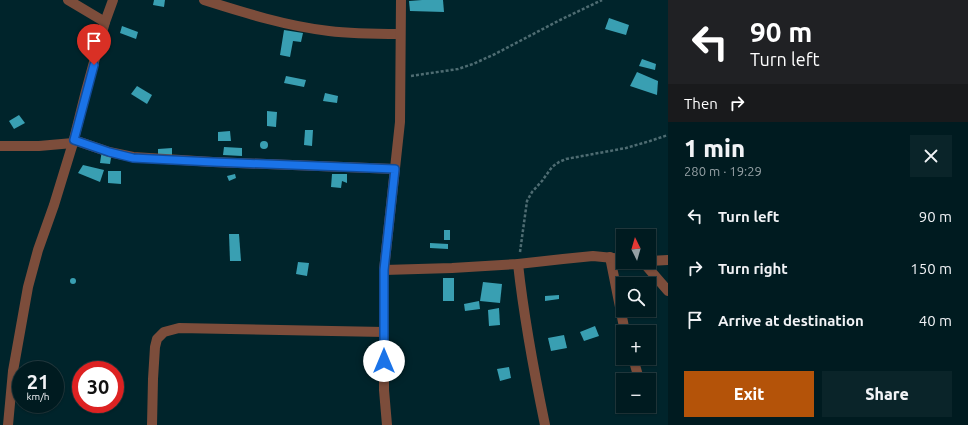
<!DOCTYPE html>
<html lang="en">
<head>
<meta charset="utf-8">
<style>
  :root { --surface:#001b20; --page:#0a2429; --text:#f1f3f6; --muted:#95a1a5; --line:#22393e; --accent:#b45309 }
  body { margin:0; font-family:Ubuntu,sans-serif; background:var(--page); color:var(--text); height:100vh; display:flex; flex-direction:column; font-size:15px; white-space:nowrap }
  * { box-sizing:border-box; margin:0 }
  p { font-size:13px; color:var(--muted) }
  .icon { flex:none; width:22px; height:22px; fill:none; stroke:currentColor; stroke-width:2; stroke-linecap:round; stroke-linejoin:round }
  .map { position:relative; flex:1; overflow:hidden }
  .panel { display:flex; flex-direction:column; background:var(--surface); width:300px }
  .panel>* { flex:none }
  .banner { background:#202124; color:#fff; overflow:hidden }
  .needle { width:26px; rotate:355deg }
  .controls { position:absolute; left:616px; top:229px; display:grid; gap:8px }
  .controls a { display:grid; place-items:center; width:40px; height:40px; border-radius:0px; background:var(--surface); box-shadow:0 1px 3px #0004,0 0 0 1px var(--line); font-size:20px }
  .speed { position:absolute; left:12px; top:361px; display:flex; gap:8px; font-size:20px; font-weight:700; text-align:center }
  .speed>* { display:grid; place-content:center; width:52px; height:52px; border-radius:50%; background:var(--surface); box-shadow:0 1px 3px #0004,0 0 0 1px var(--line); line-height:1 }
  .speed small { font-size:10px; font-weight:400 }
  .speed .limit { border:6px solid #d22; background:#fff; color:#111 }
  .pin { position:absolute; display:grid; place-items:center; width:34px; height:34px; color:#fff; margin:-41px -17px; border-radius:50% 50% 50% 0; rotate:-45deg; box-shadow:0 0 4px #0007 }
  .pin .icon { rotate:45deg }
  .me { position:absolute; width:44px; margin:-22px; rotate:0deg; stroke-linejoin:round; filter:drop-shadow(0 0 3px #0008) }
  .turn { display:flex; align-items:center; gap:14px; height:84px; padding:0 16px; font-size:18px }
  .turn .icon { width:52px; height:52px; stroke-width:2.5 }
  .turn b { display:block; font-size:28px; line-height:34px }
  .then { display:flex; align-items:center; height:38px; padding:0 16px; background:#0003; gap:8px; font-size:15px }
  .round { display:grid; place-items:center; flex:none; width:42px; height:42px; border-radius:0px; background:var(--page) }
  .head { display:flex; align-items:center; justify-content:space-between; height:68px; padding:0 16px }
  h1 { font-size:24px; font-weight:800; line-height:30px }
  .cta { display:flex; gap:8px; margin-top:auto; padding:8px 16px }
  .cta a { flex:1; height:46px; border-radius:0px; background:var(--accent); color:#fff; font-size:16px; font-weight:800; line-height:46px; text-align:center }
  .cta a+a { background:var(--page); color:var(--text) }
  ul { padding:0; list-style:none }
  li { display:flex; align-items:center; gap:12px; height:52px; padding:0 16px }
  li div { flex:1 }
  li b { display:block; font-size:15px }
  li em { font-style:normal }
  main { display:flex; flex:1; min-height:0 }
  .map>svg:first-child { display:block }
  .building { fill:#399fb2 }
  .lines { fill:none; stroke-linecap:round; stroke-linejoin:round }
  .path { stroke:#4e6c72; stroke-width:2.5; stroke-dasharray:3 2; stroke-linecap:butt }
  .street { stroke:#7c4d3b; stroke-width:10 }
  .route-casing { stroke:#114b97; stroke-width:10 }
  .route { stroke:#1a73e8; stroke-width:7 }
</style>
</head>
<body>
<main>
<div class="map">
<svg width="668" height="425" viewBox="0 0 668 425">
  <rect width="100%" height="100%" fill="#00242b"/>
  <g class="building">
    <path d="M154,0H165L164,7L153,5Z"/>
    <path d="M422,0H443L444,12L410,11L409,1Z"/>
    <path d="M609,18L629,25L626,35L605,29Z"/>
    <path d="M122,26L138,32L136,39L120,33Z"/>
    <path d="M284,30L303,33L301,42L293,41L290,57L280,55Z"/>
    <path d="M642,59L656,64L655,70L639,66Z"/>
    <path d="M637,72L658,81L657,95L630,86Z"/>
    <path d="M286,76L306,80L304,87L284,83Z"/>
    <path d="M137,86L152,95L147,104L131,94Z"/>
    <path d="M325,93L338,96L337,103L323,101Z"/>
    <path d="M267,111L277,112L276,127L267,126Z"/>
    <path d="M19,115L25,123L14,129L9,121Z"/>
    <path d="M305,130H313L312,146L304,145Z"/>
    <path d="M230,131L231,141H218V132Z"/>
    <circle cx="264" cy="145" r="4"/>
    <path d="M224,147L242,148V156L223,155Z"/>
    <path d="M172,148V156H158V149Z"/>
    <path d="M102,150L112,152L110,164L100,163Z"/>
    <path d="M83,165L104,170L100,182L78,173Z"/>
    <path d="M108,171H121V184L108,183Z"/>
    <path d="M235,174L236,178L229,181L227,176Z"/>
    <path d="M332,174H347V183L342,181L341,188L331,187Z"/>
    <rect x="444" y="230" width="6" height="10"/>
    <path d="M229,234H239L241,261H230Z"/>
    <path d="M430,243L448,244V249L430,248Z"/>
    <path d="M298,262L309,263L307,276L296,274Z"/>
    <circle cx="73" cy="281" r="3"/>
    <rect x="443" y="278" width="11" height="23"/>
    <path d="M483,282L502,284L500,303L480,301Z"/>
    <path d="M559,295V299L545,301V296Z"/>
    <path d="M479,301L480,309L465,311L464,304Z"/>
    <path d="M499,308L500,325L489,326L488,310Z"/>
    <path d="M595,326L599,336L584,341L580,332Z"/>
    <path d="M564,335L567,348L551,351L548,338Z"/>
    <path d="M509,367L511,378L500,381L497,369Z"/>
  </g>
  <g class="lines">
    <g class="path">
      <path d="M411,76L458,69L473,64L495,54L560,20L602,0"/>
      <path d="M520,252L527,201L532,192L542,181L552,167L559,162L566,159L626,148L650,141L668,135"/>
    </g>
    <g class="street">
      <path d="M68,0L105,22"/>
      <path d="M204,0C245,13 286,26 329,31C353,34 376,34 400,34"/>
      <path d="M74,140L109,152L133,157L213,162L395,169"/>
      <path d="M0,146H39L73,143"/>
      <path d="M610,257L625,332"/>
      <path d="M649,261L668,260"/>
      <path d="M643,262L668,291"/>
      <path d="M518,264C524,318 534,372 545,425"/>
      <path d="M384,270L452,268L518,264L563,259L593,256L623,259"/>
      <path d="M633,358L639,379"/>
      <path d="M8,425L13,371L28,287L38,250L54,205L73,143L86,91L105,22L113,0"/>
      <path d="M152,425L153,379L155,347L157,339L164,332L179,328L384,332"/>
      <path d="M387,425L384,390V270L400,122L401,0"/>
    </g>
  </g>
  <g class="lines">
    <defs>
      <path id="route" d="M94,65L74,140L109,152L133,158L213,162L395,169L384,270V361"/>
    </defs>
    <use href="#route" class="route-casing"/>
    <use href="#route" class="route"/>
  </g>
</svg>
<div class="controls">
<a><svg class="needle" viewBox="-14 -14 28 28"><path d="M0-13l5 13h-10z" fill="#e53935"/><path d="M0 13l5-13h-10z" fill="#95a1a5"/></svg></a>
<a><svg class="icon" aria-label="search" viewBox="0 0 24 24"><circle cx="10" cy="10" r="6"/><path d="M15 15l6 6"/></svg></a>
<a>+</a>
<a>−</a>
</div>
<div class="speed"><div>21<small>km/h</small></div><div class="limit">30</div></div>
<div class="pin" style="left:94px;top:65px;background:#d93025"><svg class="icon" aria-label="arrive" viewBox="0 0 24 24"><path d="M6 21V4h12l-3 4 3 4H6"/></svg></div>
<svg class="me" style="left:384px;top:361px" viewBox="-20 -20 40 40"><circle r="19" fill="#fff"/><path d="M0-13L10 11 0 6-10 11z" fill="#1a73e8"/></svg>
</div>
<section class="panel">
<div class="banner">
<div class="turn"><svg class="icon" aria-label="left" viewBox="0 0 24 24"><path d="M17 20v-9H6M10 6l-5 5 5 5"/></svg><div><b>90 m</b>Turn left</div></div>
<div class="then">Then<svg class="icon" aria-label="right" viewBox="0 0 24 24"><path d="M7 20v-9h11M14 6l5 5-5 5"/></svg></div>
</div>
<div class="head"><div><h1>1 min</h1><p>280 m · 19:29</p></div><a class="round"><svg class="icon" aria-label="close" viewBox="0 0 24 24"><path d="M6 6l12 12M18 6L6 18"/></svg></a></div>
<ul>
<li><svg class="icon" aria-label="left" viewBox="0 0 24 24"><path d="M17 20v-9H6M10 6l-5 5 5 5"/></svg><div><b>Turn left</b></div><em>90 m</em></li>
<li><svg class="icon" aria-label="right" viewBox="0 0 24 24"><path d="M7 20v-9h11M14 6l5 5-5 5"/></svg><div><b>Turn right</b></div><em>150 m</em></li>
<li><svg class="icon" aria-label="arrive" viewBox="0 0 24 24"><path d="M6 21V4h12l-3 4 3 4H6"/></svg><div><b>Arrive at destination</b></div><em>40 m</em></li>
</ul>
<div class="cta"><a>Exit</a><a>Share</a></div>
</section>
</main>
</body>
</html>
